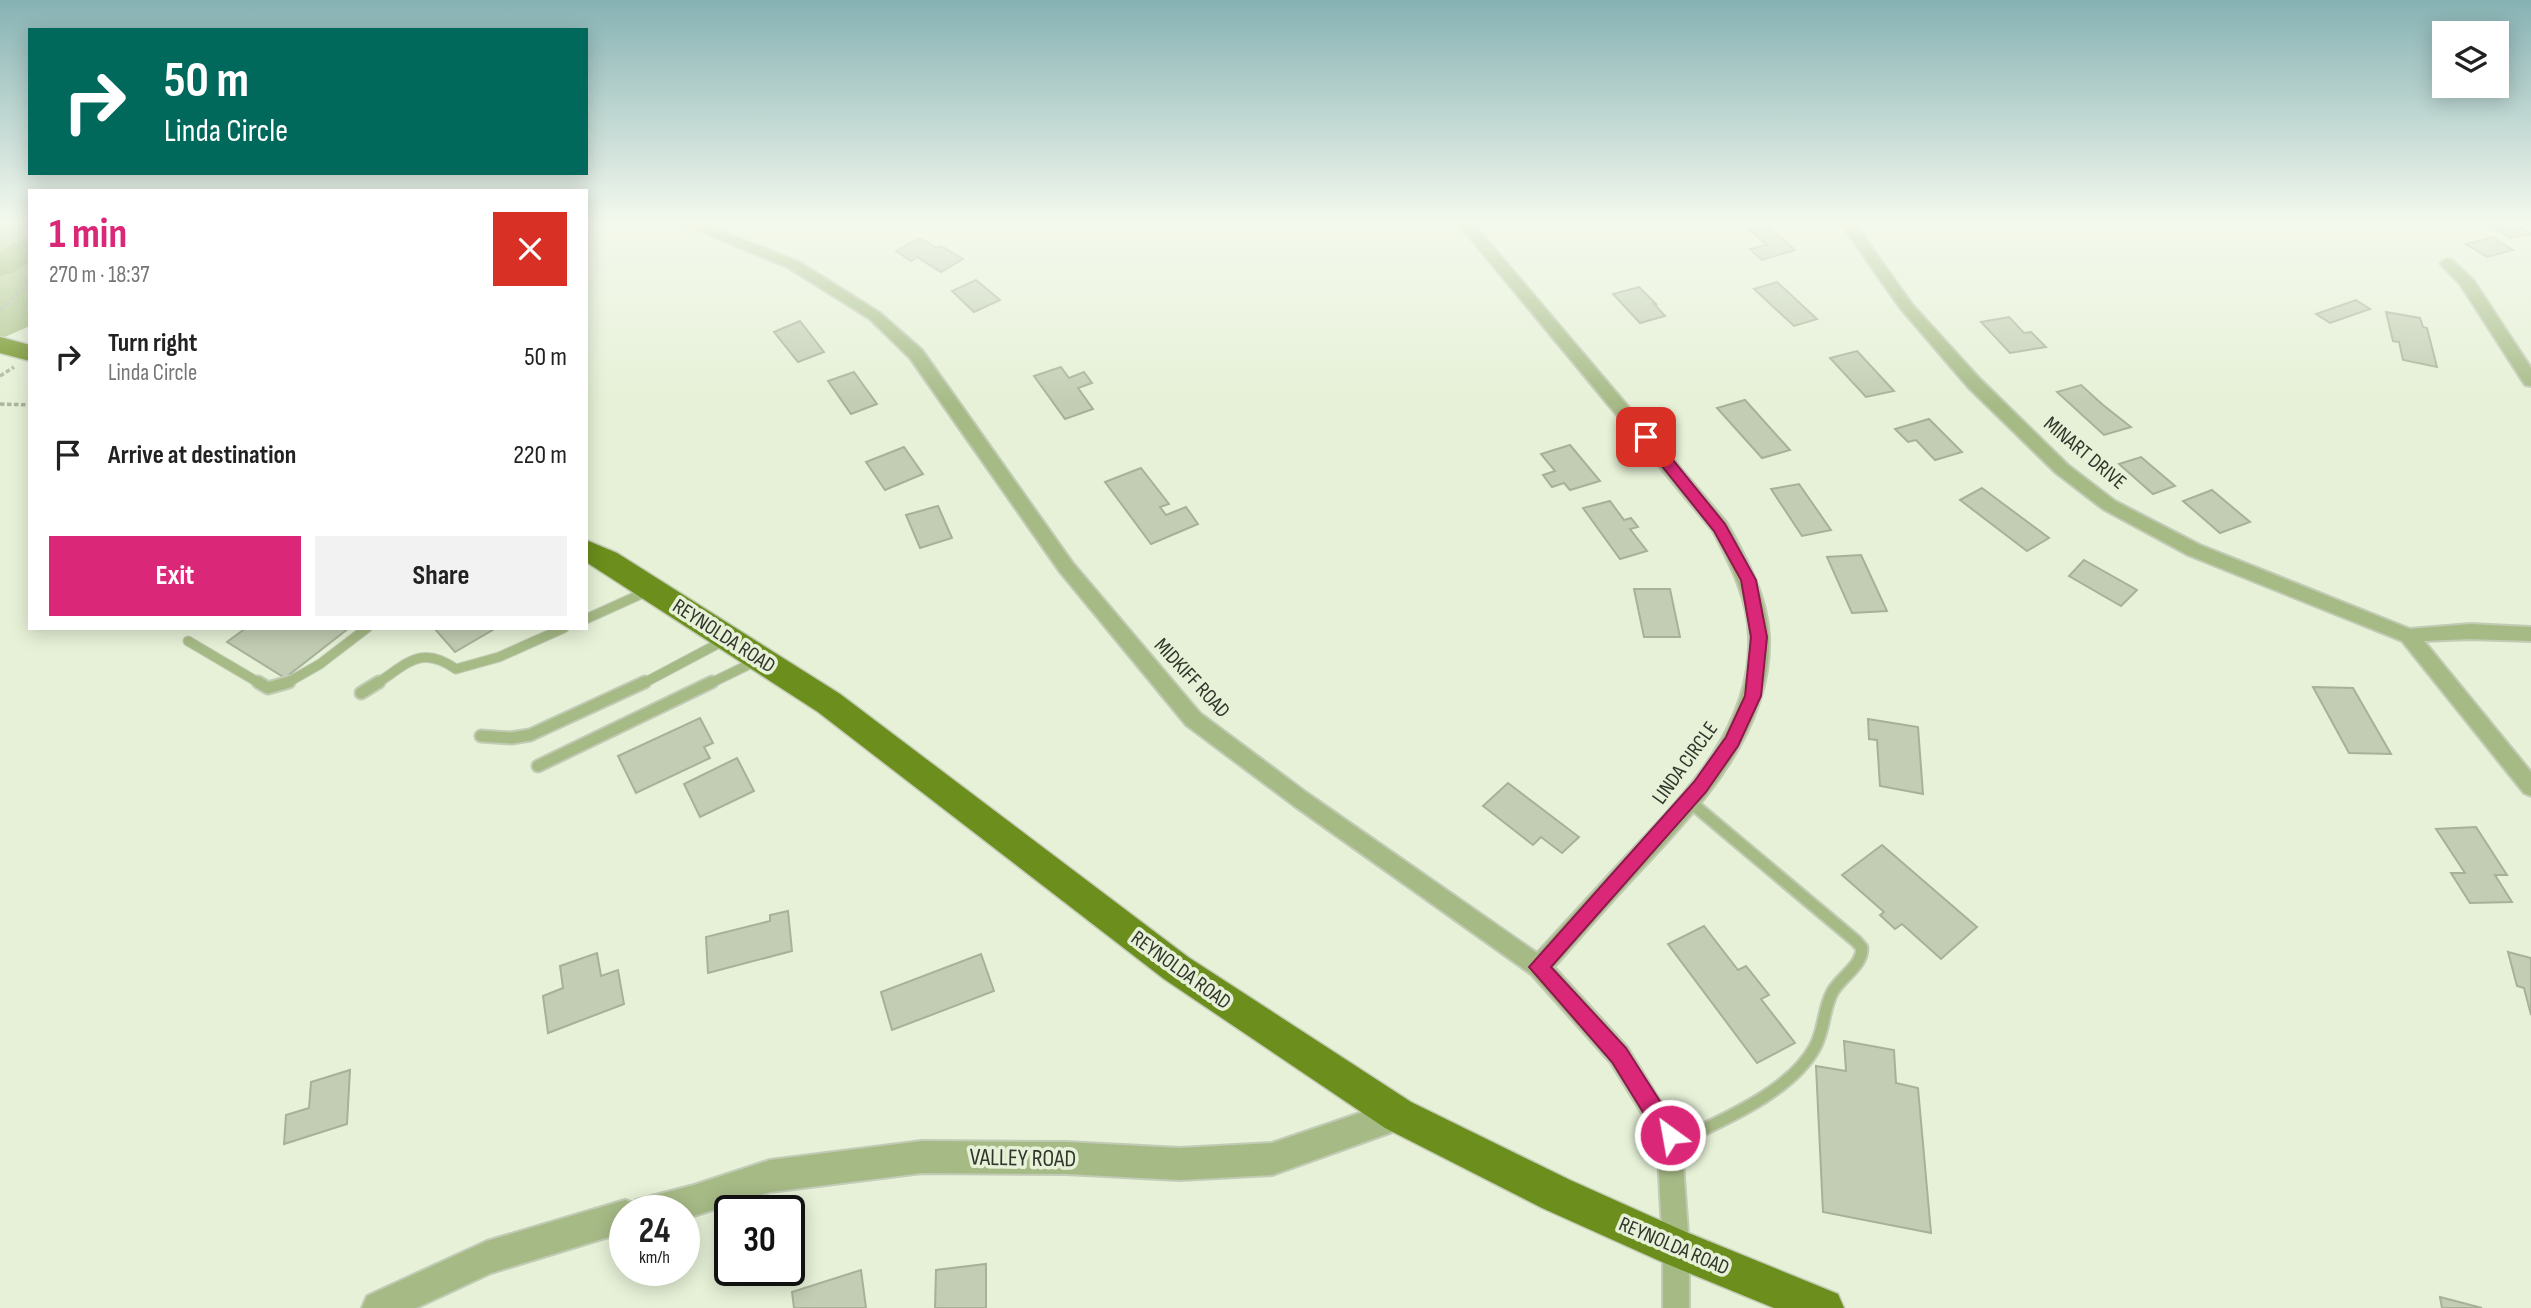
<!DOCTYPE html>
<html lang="en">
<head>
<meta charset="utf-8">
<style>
  :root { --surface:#fff; --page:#f2f2f2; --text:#222; --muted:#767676; --accent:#db2777 }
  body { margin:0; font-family:"Sofia Sans Condensed",sans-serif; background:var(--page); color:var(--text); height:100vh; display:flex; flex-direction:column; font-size:26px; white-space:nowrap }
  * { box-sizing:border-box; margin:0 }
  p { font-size:23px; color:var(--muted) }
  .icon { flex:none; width:38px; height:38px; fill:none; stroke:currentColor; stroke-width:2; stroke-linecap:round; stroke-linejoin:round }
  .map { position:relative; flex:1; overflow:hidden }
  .details { position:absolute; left:28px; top:189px; width:560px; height:441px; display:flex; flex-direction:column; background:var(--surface); border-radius:0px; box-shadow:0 4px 18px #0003 }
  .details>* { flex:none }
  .top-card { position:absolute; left:28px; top:28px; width:560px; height:147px; border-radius:0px; box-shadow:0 4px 18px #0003; background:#00695c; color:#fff; overflow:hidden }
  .buttons { position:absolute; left:2432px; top:21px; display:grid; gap:14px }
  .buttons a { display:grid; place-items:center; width:77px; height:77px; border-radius:0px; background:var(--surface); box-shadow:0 4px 18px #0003; font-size:35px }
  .speed { position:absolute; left:609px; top:1195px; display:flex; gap:14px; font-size:35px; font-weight:700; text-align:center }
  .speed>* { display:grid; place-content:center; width:91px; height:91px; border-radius:50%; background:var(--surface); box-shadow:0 4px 18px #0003; line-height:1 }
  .speed small { font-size:18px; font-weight:400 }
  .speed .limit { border:4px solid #111; border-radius:10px; background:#fff; color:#111 }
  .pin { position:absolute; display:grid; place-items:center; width:60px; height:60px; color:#fff; margin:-30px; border-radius:14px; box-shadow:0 4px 10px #0006 }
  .me { position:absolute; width:77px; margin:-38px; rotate:328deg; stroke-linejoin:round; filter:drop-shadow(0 0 5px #0008) }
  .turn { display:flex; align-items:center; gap:24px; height:147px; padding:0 21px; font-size:32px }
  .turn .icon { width:91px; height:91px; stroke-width:2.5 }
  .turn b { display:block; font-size:49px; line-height:60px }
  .round { display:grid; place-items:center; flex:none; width:74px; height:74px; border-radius:0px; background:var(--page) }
  .summary { display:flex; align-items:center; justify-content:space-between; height:119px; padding:0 21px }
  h1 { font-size:42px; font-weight:700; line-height:52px; color:var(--accent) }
  .button { display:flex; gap:14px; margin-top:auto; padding:14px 21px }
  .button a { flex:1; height:80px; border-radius:0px; background:var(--accent); color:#fff; font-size:28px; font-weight:700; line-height:80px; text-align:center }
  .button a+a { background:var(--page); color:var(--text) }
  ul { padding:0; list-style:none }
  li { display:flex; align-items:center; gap:21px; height:98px; padding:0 21px }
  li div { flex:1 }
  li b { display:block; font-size:26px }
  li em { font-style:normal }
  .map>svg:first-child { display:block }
  .green { fill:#acc389 }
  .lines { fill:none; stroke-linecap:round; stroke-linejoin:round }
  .river { fill:#94b065; fill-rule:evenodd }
  .building { fill:#c2cdb3; stroke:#a7b198; stroke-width:2 }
  .service-far1-casing { stroke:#c2cbb5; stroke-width:11 }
  .service-casing { stroke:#c2cbb5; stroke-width:15 }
  .minor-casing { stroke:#c2cbb5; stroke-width:4 }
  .tertiary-casing { stroke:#c2cbb5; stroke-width:4 }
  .primary-casing { stroke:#c2cbb5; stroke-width:3 }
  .path { stroke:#acb5a0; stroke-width:3.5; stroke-dasharray:4.5 2.5; stroke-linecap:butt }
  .service-far1 { stroke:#a6ba86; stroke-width:9 }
  .service { stroke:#a6ba86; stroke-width:11 }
  .minor { fill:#a6ba86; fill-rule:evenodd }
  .tertiary { fill:#a6ba86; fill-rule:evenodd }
  .primary { fill:#6b8e1c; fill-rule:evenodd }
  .route { fill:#db2777; stroke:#8e194d; stroke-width:2 }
  .labels { text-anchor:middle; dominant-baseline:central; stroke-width:7; stroke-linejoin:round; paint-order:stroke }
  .street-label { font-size:21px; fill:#31352b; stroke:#e6f1d7 }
  .near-street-label { font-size:24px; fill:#31352b; stroke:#e6f1d7 }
</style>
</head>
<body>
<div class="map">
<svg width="2531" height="1308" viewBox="0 0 2531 1308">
  <rect width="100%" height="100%" fill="#e6f1d7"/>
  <path class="green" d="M0,221H30V326L0,339Z"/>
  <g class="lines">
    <path class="river" d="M30,238V262L12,273L0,276V252L19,241Z"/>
  </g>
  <g class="building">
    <path d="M2486,221H2513L2531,234L2509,238Z"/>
    <path d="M1765,224L1795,250L1762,260L1750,249L1767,245L1749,229Z"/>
    <path d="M2492,237L2513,250L2487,257L2466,244Z"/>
    <path d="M920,238L937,248L941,246L963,259L941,272L917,257L911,261L896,251Z"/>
    <path d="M976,280L1000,300L974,312L952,291Z"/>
    <path d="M1777,282L1817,319L1794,326L1754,289Z"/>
    <path d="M1639,287L1656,304H1654L1665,316L1640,323L1613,294Z"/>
    <path d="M2356,300L2370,309L2330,323L2316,314Z"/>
    <path d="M2386,312L2420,318L2423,327L2427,328L2437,367L2403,360L2399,342L2393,341Z"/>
    <path d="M2009,317L2024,333L2031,332L2046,347L2010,353L1981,322Z"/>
    <path d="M800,321L824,352L798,362L774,332Z"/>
    <path d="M1857,351L1894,391L1866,397L1830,358Z"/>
    <path d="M1061,367L1069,378L1084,372L1092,383L1078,388L1093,409L1065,419L1034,376Z"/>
    <path d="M854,372L877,404L851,414L828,381Z"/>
    <path d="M2081,385L2103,405L2131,427L2104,435L2057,392Z"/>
    <path d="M1745,400L1790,450L1762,458L1717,408Z"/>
    <path d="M1929,419L1962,452L1935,460L1916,440L1908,442L1895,429Z"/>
    <path d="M1570,445L1600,481L1570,490L1564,483L1552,487L1543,475L1555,471L1541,454Z"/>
    <path d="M904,447L923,474L885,490L866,462Z"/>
    <path d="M2141,457L2175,486L2153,494L2119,464Z"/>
    <path d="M1141,468L1169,504L1160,507L1166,515L1186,507L1198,524L1151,544L1105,482Z"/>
    <path d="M1799,484L1831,530L1802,536L1771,489Z"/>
    <path d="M1982,488L2049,538L2027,551L1960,500Z"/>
    <path d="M2212,490L2250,522L2220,533L2183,501Z"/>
    <path d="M1610,501L1624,520L1631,518L1638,527L1630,529L1647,551L1620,559L1583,508Z"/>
    <path d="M938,506L952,538L920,548L906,515Z"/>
    <path d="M1861,555L1887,611L1852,613L1827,557Z"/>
    <path d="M2084,560L2137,590L2121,606L2069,576Z"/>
    <path d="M1634,589H1670L1680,637H1644Z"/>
    <path d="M246,628H349L285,678L227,642Z"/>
    <path d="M434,628H496L455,652Z"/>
    <path d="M2313,687L2353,688L2391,754L2349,753Z"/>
    <path d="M700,718L713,743L704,747L710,758L636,793L618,756Z"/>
    <path d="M1868,719L1918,727L1923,794L1880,786L1877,740L1869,739Z"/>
    <path d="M737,758L754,791L700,817L684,784Z"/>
    <path d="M1508,783L1579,837L1562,853L1541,837L1533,845L1483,806Z"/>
    <path d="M2476,827L2507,875H2495L2512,902L2470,903L2451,873H2465L2436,829Z"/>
    <path d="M1882,845L1977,927L1941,959L1902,924L1895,929L1880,915L1884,912L1842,875Z"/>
    <path d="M788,911L792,951L708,973L706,937L770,921V915Z"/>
    <path d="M1704,926L1738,970L1746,966L1769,995L1761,999L1795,1043L1757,1063L1668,944Z"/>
    <path d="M2508,952L2531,958V1015L2524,988L2517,986Z"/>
    <path d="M597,953L601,976L618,970L624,1004L548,1033L543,996L563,988L560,966Z"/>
    <path d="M981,954L994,991L892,1030L881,992Z"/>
    <path d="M1844,1041L1894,1050L1896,1083L1918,1088L1931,1233L1823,1212L1816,1066L1846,1071Z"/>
    <path d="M350,1070L347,1124L284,1144L286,1115L309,1108L311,1082Z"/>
    <path d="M986,1264V1308H935L936,1270Z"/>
    <path d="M861,1270L866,1308H794L792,1292Z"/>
    <path d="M2440,1297L2482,1308H2442Z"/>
  </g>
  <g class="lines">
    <defs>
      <g id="service-far1">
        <path d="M586,619L650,590"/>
        <path d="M188,641L261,684"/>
        <path d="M285,684L320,664L367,628"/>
        <path d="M376,684C407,664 421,644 456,669L499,657L564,628"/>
        <path d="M642,684L725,640"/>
        <path d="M709,684L758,660"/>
      </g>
      <g id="service">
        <path d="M258,682L268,688L289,682"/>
        <path d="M361,693L379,682"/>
        <path d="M481,736L511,738L530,735L645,682"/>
        <path d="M538,766L712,682"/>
        <path d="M1671,1145C1717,1122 1790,1094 1815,1047C1825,1029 1823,1008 1833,991C1842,976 1862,966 1862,948L1856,941L1689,801"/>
      </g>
      <g id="minor">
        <path d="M676,221H696L799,262L880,313L922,350L1072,562L1200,713L1307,793L1537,953C1564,924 1590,895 1617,866C1677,802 1753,731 1749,636C1748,598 1730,564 1713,531L1456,221H1471L1726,522C1746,557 1767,596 1769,636C1773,736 1691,816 1628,884C1603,911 1579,939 1554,967L1627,1047L1681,1135L1689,1248V1308H1663V1248L1657,1138L1611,1063L1531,974L1293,805L1186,725L1060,572L910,358L870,319L789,268Z"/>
        <path d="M1839,221H1853L1911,303L1980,379L2068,465L2115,501L2200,545L2410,629L2470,624L2531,627V641L2470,639L2424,641L2531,772V796L2524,793L2402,641L2188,555L2103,509L2056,473L1968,387L1901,309Z"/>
        <path d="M2447,259L2452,260L2474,281L2531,368V386L2525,385L2460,284L2440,263Z"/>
      </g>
      <path id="tertiary" d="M1398,1100L1409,1104L1413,1115L1409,1126L1272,1175L1180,1180L1066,1174L922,1173L770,1192L684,1219V1211H625V1232L491,1273L416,1308H362L367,1296L487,1241L625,1200L634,1203L636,1200L694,1185L770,1160L922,1141L1066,1142L1180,1148L1272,1143Z"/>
      <g id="primary">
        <path d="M0,337L30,345V361L0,353Z"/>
        <path d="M586,540L617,553L840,694L1188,957L1411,1102L1570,1180L1686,1232L1838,1294L1844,1308H1774L1662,1262L1542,1208L1385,1128L1164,979L818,712L586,562Z"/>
      </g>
    </defs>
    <use href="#service-far1" class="service-far1-casing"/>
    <use href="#service" class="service-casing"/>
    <use href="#minor" class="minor-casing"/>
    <use href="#tertiary" class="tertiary-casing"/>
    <use href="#primary" class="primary-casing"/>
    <g class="path">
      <path d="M0,310L30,281"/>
      <path d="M0,376L14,367"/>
      <path d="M0,404L30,405"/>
    </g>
    <use href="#service-far1" class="service-far1"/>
    <use href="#service" class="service"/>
    <use href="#minor" class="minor"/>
    <use href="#tertiary" class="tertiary"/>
    <use href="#primary" class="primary"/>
  </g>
  <linearGradient id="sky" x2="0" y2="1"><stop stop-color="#86b2b4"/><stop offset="0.55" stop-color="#f4f9ed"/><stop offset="1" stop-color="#f4f9ed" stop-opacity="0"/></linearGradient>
  <rect width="2531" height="404" fill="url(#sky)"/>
  <path class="route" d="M1646,432L1651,433L1725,524L1756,580L1767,637L1761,696L1738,746L1706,792L1551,967L1626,1048L1677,1128L1680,1135L1677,1143L1670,1145L1662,1143L1612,1062L1529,967L1694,782L1726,737L1745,696L1751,637L1741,580L1714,531L1641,440L1639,437Z"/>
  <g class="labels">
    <g class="street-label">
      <text transform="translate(2085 453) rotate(40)">MINART DRIVE</text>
      <text transform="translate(724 636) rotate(33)">REYNOLDA ROAD</text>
      <text transform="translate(1192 678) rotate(47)">MIDKIFF ROAD</text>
      <text transform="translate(1685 763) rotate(-54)">LINDA CIRCLE</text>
      <text transform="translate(1181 970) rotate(36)">REYNOLDA ROAD</text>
      <text transform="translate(1674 1246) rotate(23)">REYNOLDA ROAD</text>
    </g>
    <g class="near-street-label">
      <text transform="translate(1023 1158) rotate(1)">VALLEY ROAD</text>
    </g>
  </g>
</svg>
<div class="buttons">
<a><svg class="icon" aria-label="layers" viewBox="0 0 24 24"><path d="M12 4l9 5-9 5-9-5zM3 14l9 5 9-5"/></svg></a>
</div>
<div class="speed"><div>24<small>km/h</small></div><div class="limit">30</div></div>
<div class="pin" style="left:1646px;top:437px;background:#d93025"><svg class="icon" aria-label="arrive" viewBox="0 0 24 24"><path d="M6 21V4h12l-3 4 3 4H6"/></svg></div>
<svg class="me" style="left:1670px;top:1135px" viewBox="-20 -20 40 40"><circle r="17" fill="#db2777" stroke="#fff" stroke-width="3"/><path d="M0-11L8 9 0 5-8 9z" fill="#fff"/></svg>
<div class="top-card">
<div class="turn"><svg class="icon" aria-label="right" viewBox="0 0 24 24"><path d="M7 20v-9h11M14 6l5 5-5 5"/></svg><div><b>50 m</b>Linda Circle</div></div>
</div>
<section class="details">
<div class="summary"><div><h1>1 min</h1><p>270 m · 18:37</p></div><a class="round" style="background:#d93025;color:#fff"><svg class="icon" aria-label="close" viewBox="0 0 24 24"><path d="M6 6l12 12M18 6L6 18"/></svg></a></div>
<ul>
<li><svg class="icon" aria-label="right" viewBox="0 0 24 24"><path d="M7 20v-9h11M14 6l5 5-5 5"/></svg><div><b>Turn right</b><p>Linda Circle</p></div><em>50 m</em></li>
<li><svg class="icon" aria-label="arrive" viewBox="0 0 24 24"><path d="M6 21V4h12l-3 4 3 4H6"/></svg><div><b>Arrive at destination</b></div><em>220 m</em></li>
</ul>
<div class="button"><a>Exit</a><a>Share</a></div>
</section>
</div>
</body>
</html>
